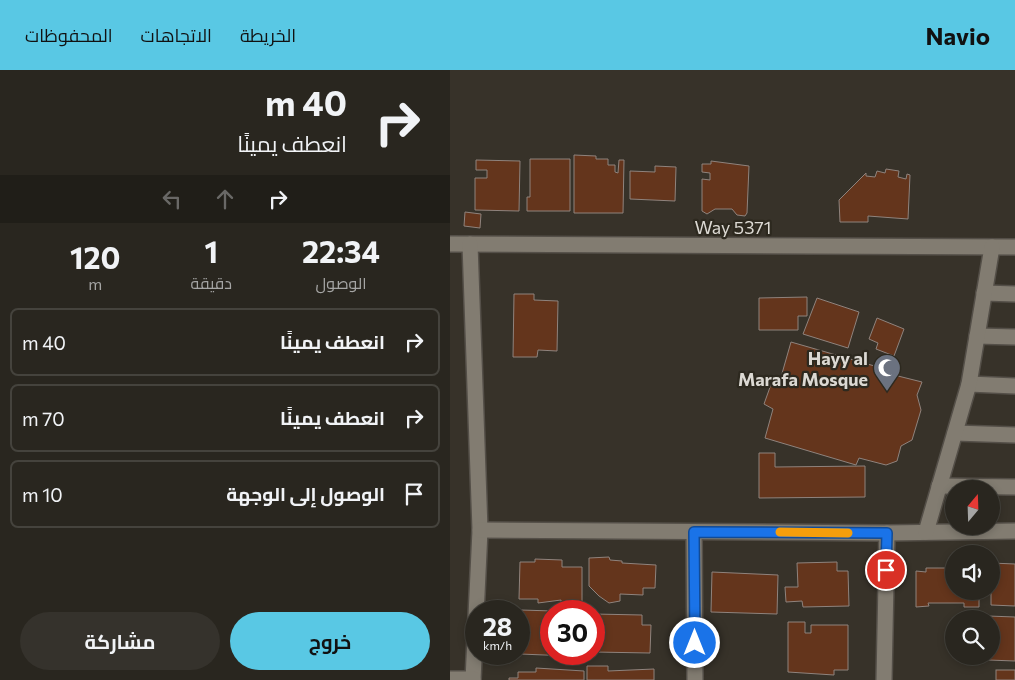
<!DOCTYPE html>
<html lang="ar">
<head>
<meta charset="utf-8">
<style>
  :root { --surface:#29261f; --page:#35322c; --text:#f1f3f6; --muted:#a5a5a4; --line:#45433d; --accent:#59c8e4 }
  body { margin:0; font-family:Commissioner,Cairo,sans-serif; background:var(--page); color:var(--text); direction:rtl; height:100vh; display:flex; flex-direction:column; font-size:19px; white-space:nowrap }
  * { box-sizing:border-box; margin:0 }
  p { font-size:16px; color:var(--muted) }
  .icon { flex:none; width:28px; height:28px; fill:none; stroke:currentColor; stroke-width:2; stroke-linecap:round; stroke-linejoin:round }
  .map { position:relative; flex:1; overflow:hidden; direction:ltr }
  .drawer { display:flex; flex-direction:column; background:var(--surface); width:450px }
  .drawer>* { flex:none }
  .hud { background:#29261f; color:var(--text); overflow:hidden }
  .needle { width:32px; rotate:19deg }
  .fabs { position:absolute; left:495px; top:410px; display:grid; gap:10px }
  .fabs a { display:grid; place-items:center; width:55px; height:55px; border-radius:50%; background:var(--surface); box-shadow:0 2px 8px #0003,0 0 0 1px var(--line); font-size:25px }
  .speed { position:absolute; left:15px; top:530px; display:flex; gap:10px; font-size:25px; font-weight:700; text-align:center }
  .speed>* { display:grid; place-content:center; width:65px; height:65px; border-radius:50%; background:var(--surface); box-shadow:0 2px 8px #0003,0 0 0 1px var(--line); line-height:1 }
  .speed small { font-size:12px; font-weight:400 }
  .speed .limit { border:8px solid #d22; background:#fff; color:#111 }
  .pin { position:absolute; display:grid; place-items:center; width:42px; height:42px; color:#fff; margin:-21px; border:2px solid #fff; border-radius:50%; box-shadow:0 1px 5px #0007 }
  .me { position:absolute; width:55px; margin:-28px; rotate:0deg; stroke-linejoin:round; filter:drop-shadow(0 0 4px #0008) }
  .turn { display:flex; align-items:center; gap:18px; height:105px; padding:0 20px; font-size:22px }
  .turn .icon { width:65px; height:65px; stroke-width:2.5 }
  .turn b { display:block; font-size:35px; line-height:42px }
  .lanes { display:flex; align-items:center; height:48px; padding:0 20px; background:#0003; justify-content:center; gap:25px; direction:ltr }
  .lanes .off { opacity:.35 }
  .eta { display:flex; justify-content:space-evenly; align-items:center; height:85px; text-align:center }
  .eta b { font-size:30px; font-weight:700; line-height:35px }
  .cta { display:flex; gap:10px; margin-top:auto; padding:10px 20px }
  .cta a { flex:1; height:58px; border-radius:30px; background:var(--accent); color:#111; font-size:20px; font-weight:700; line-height:58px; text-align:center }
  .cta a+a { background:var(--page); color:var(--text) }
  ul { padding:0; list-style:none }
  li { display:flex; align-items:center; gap:15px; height:68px; margin:0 10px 8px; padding:0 10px; border:2px solid var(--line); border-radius:8px }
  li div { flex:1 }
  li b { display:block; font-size:19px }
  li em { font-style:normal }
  header { display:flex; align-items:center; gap:30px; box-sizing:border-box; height:70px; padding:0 25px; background:var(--accent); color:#111 }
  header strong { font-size:24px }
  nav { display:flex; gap:28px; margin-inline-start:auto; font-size:18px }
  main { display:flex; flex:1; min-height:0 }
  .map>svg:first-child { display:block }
  .building { fill:#64351c; stroke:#8f837d }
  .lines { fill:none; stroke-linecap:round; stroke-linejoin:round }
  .minor-casing { stroke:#544f48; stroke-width:18 }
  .minor { stroke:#827c71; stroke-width:15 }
  .route-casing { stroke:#114b97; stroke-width:12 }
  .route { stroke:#1a73e8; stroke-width:9 }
  .slow { stroke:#f59e0b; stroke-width:9 }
  .labels { text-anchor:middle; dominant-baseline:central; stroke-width:4.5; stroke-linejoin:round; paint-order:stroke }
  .street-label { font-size:18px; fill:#dcd9d3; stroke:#2d291f }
  .poi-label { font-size:18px; font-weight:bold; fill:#dcd9d3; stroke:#2d291f; text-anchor:end }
</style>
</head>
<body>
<header>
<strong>Navio</strong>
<nav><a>الخريطة</a><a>الاتجاهات</a><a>المحفوظات</a></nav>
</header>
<main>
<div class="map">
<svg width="565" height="610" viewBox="0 0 565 610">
  <rect width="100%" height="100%" fill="#373229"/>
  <g class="building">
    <path d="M124,85L146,86V89H158V95H165V102L168,103L169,90H174L173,143H124Z"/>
    <path d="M80,89H120V141H77V127H80Z"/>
    <path d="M26,90L70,91L69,141L25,140V108H37V100H26Z"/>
    <path d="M261,91L299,96L297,143L295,146L287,145L282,139H265L257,144L252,141V109L260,110V103L252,102V94H261Z"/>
    <path d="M205,96L226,97L225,131L180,129V101L205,102Z"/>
    <path d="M436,99L449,101L448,107L456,109L457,104L460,105L458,149L418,146V152H390L389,130L416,103V106L425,107L427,101L435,103Z"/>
    <path d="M15,142L31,144L30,158L14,156Z"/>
    <path d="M64,224H84V230L108,231L107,281L88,280L87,287H63Z"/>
    <path d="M357,227V246H348V260H309V228Z"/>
    <path d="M367,228L409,242L398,278L353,264Z"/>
    <path d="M427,248L454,259L444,286L426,279L428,273L419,269Z"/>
    <path d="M341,272L428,297V301L472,312L467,325L471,340L462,370L451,376L447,391L436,395L409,388L406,395L315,368L323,339L314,334L324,306L331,307Z"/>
    <path d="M309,383H325V397L415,396V427L309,428Z"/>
    <path d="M159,487L160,490L172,491V493L206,495L205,518H193V525L170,524V531L159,533L149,526L139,516V488Z"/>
    <path d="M85,489L112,490V497H132V534H111V530L88,533V529H69L70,492H85Z"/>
    <path d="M387,492V501H398L399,536L353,537L352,531L336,532L335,517H348L347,493Z"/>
    <path d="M541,493L565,494V536L541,535Z"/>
    <path d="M476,498H504V521H529V537H514V533H478L479,536L466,537V501L476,502Z"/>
    <path d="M262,502L328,505L327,544L261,542Z"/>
    <path d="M71,540L103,541L101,584H119V586L70,584Z"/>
    <path d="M144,544L192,545V555H201L200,583L144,582Z"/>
    <path d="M538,546L565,547V591L538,590V586H541V549H538Z"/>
    <path d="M338,552H355V563H361V555H398V600H384V605L338,602Z"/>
    <path d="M137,596H158V601L204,599V610H137Z"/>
    <path d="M86,598L134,601V610H59V608H68V602H86Z"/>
    <rect x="546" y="600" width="19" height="10"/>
  </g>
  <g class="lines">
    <defs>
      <g id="minor">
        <path d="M0,174L565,177"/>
        <path d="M20,174L30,460L23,610"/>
        <path d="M534,223L565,224"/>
        <path d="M527,266L565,267"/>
        <path d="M519,314L565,316"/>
        <path d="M505,363L565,365"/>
        <path d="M489,416L565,417"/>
        <path d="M30,460L437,463L565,461"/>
        <path d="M244,462L245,610"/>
        <path d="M476,462L519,314L542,177"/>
        <path d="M0,609H23"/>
        <path d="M434,610L437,463"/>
      </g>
    </defs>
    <use href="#minor" class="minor-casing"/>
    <use href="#minor" class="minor"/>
  </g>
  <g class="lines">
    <defs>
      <path id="route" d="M245,573L244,462L437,463L436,500"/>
    </defs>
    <use href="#route" class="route-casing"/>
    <use href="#route" class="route"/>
    <path class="slow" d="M330,462L398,463"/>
  </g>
  <defs>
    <symbol id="mosque-pin" viewBox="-11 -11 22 30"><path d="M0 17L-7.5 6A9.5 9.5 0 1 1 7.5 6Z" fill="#6b7280" stroke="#2d291f"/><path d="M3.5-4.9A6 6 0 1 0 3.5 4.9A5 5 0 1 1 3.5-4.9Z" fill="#fff"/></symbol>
  </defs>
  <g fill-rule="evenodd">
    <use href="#mosque-pin" x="421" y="282" width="32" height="43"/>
  </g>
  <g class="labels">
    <g class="street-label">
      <text x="283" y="157">Way 5371</text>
    </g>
    <g class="poi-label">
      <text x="418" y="288">Hayy al<tspan x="418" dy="21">Marafa Mosque</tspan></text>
    </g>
  </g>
</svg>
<div class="fabs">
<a><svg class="needle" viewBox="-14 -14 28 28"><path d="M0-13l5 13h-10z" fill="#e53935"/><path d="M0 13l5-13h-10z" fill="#a5a5a4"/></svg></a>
<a><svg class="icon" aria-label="sound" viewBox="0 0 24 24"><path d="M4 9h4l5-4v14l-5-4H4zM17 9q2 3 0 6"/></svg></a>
<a><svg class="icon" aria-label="search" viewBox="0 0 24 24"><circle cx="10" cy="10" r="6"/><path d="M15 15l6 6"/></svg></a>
</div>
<div class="speed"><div>28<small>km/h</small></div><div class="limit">30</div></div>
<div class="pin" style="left:436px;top:500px;background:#d93025"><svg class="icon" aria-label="arrive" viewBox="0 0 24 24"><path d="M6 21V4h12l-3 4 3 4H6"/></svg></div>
<svg class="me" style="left:245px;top:573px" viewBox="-20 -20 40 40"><circle r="17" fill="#1a73e8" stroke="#fff" stroke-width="3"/><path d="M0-11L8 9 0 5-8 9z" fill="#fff"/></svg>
</div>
<section class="drawer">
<div class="hud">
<div class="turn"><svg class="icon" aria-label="right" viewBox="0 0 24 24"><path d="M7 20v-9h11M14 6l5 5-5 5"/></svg><div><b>40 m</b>انعطف يمينًا</div></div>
<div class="lanes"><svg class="icon off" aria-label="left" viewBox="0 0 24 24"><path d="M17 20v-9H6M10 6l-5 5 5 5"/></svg><svg class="icon off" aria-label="ahead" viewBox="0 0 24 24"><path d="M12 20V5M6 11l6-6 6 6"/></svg><svg class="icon" aria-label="right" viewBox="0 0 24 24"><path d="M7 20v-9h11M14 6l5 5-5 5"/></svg></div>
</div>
<div class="eta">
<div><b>22:34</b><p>الوصول</p></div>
<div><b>1</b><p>دقيقة</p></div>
<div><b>120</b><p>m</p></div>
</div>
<ul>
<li><svg class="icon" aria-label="right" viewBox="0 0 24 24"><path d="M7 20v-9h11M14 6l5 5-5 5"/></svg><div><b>انعطف يمينًا</b></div><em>40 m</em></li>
<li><svg class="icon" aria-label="right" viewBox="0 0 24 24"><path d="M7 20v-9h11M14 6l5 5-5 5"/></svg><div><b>انعطف يمينًا</b></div><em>70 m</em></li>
<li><svg class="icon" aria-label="arrive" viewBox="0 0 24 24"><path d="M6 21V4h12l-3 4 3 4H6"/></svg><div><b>الوصول إلى الوجهة</b></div><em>10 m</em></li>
</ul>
<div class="cta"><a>خروج</a><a>مشاركة</a></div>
</section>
</main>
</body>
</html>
